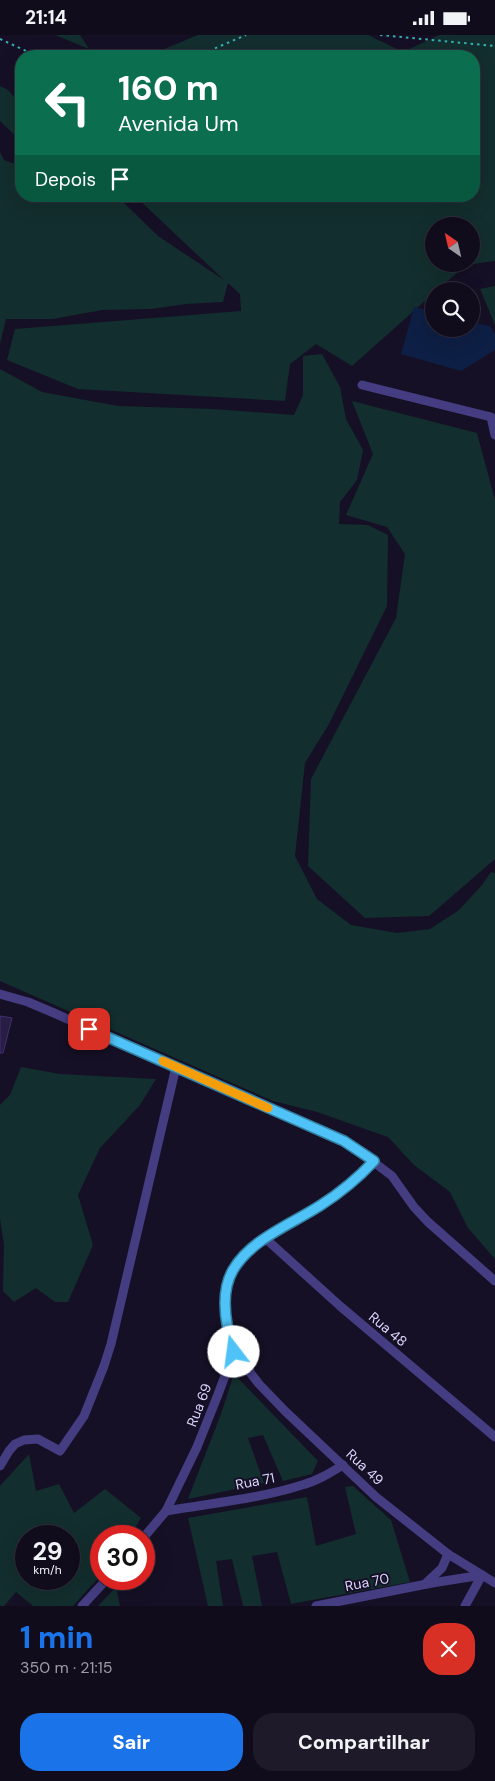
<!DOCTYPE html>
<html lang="pt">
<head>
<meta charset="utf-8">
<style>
  :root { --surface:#100c1c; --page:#1e1a29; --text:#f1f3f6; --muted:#9c9ba3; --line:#302c3b; --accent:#1a73e8 }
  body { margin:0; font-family:"DM Sans",sans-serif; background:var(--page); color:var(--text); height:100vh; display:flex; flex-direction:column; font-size:19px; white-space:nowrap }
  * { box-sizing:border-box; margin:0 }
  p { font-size:16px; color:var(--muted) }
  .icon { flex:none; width:28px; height:28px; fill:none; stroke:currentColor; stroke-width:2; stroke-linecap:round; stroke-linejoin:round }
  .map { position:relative; height:1571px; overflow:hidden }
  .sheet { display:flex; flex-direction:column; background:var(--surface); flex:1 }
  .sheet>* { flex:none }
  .banner { position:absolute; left:15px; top:15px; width:465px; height:152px; border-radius:20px; box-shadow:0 5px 20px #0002,0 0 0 1px var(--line); background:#0b6e4f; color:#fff; overflow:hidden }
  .needle { width:32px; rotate:326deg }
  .tools { position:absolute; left:425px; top:182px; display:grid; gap:10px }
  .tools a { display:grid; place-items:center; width:55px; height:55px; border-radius:50%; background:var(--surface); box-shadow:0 5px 20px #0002,0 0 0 1px var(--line); font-size:25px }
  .speed { position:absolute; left:15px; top:1490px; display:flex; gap:10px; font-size:25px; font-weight:700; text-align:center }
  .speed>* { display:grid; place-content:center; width:65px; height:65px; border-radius:50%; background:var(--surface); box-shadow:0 5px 20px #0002,0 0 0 1px var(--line); line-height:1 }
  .speed small { font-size:12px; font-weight:400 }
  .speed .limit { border:8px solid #d22; background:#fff; color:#111 }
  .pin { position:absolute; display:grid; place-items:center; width:42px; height:42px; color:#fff; margin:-21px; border-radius:10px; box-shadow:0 2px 8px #0006 }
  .me { position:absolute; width:55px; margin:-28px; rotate:345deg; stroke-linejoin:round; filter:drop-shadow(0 0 4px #0008) }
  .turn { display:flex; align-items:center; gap:18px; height:105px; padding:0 20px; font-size:22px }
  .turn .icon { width:65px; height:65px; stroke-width:2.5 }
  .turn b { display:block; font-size:35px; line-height:42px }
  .then { display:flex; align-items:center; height:48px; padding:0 20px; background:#0003; gap:10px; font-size:19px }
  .round { display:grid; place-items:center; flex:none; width:52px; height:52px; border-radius:20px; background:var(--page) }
  .summary { display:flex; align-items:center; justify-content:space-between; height:85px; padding:0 20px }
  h1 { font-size:30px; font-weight:800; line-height:38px; color:var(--accent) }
  .primary-button { display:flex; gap:10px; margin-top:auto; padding:10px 20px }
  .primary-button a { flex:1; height:58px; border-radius:20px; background:var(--accent); color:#fff; font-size:20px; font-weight:800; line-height:58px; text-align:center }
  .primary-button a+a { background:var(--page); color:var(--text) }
  .status { display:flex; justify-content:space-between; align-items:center; height:35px; padding:0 25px; background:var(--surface); direction:ltr }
  .status svg { height:14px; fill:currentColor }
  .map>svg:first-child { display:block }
  .green { fill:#132e2e; fill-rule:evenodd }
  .water { fill:#0e1f45 }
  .building { fill:#271d45; stroke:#403070 }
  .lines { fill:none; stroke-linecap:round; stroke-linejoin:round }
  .path { stroke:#35b2b2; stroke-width:2; stroke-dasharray:2.5 4; stroke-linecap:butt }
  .minor { stroke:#443d82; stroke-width:9 }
  .route-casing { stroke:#337fa1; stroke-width:12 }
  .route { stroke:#4fc3f7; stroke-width:9 }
  .slow { stroke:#f59e0b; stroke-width:9 }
  .labels { text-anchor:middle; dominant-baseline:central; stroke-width:4; stroke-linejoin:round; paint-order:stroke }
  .street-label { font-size:14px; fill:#dcd5fd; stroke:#151025 }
</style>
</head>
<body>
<div class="status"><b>21:14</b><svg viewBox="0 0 49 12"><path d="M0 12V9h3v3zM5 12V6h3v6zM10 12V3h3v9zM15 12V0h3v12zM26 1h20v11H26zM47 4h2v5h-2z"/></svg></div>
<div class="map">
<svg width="495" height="1571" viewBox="0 0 495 1571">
  <rect width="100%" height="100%" fill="#151025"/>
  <g class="green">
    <path d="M55,0H80L89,14Z"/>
    <path d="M198,0H368L403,17L439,0H495V226L466,230L436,256H434V258L352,331L316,309L290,329L285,366L78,354L7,325L15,294L241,276L240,259L228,248L223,267L186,269L151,274L102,275L53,284H6L0,309V117L4,125L21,131V161H117L158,201L224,245L135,161H474V21H147ZM434,191H471V229H434Z"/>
    <path d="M0,51L8,55L21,70V106L0,86Z"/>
    <path d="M495,251V290L480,254Z"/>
    <path d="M322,319L340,352L346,384L363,415L357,445L340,467L339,489L368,490L388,500L387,571L329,689L305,728L295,821L317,864L351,890L397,898L430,894L459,875L482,850L491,837L495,838V1224L468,1193L450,1157L414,1130L388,1102L317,1077L273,1066L0,946V334L42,357L118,371L213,374L294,380L303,360V321Z"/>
    <path d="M352,366L477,398L495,465V824L429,881L365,883L308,831L311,744L396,583L405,519L387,492L346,480L373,419Z"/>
    <path d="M21,1032L60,1039L156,1044L140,1070L100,1113L78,1160L93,1210L68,1267H55L36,1253L14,1267L3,1256L4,1210L0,1184V1070L10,1060Z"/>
    <path d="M234,1339L318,1426L312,1439L283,1446L263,1400L248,1403L264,1448L188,1464L221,1379Z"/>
    <path d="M29,1419L36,1456L59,1449L74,1478L105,1454L141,1483L130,1501H101V1540L73,1571H33L16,1557L4,1571H0V1451ZM26,1501H69V1544H26Z"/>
    <path d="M353,1451L391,1485L410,1547L291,1569L277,1517L252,1521L262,1571H243L232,1524L216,1526L223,1571H208L188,1483L307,1462L316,1511L356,1499L345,1452Z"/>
    <path d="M116,1552L120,1571H98Z"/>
  </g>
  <path class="water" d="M414,272L434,277V294H471V287L490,291L495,299V315L461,336L401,319Z"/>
  <path class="building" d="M0,981L12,983L3,1018H0Z"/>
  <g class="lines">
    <g class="path">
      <path d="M380,0L495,11"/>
      <path d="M0,4L37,21"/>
      <path d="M197,21L246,0"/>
    </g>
    <g class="minor">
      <path d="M362,350L491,382L495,400"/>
      <path d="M0,959L28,967L54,978L344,1107L354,1112L392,1141L414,1172L428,1187L495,1246"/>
      <path d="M266,1204L340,1271L495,1402"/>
      <path d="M234,1317L259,1349L285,1376L376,1462L448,1519L495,1548"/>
      <path d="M0,1431L9,1416L15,1409L24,1405L38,1404L60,1416L84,1381L104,1331L111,1309L176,1032"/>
      <path d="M166,1476C211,1468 258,1464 302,1450C317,1446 330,1438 343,1430"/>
      <path d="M144,1502L166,1476L197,1412L217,1362L234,1317L229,1301L226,1283L225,1266L227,1250L232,1237L238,1227L255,1211C296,1183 339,1162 374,1126"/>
      <path d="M426,1548L442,1533L448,1519"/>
      <path d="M82,1571L107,1544"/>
      <path d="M316,1571L432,1548L482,1540"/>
      <path d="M465,1571L482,1540"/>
    </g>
  </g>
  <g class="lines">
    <defs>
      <path id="route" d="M89,994L344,1106L374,1126C358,1143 340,1158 321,1170C292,1189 251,1204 233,1235C219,1259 226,1292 234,1317"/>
    </defs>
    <use href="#route" class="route-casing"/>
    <use href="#route" class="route"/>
    <path class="slow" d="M163,1026L268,1073"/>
  </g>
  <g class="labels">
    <g class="street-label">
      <text transform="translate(388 1294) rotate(40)">Rua 48</text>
      <text transform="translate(199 1370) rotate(-69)">Rua 69</text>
      <text transform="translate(365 1432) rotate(43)">Rua 49</text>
      <text transform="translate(255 1446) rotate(-11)">Rua 71</text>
      <text transform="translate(367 1547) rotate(-11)">Rua 70</text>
    </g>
  </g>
</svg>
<div class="tools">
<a><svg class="needle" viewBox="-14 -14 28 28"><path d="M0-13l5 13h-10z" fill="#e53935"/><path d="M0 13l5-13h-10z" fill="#9c9ba3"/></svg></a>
<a><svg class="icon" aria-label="search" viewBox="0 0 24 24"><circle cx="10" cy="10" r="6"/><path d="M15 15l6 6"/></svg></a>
</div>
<div class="speed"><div>29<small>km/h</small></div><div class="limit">30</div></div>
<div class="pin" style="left:89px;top:994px;background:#d93025"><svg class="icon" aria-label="arrive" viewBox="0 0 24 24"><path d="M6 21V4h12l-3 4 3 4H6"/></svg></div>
<svg class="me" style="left:234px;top:1317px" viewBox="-20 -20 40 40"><circle r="19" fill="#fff"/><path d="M0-13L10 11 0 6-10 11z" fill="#4fc3f7"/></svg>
<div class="banner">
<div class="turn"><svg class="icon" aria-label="left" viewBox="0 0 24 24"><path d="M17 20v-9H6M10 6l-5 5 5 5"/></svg><div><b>160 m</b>Avenida Um</div></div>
<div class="then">Depois<svg class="icon" aria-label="arrive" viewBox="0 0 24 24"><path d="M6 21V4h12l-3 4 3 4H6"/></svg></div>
</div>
</div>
<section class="sheet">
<div class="summary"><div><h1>1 min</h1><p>350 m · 21:15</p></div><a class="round" style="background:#d93025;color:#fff"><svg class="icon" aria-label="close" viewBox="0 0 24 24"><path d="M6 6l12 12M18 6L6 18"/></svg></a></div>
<div class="primary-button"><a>Sair</a><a>Compartilhar</a></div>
</section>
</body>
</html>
